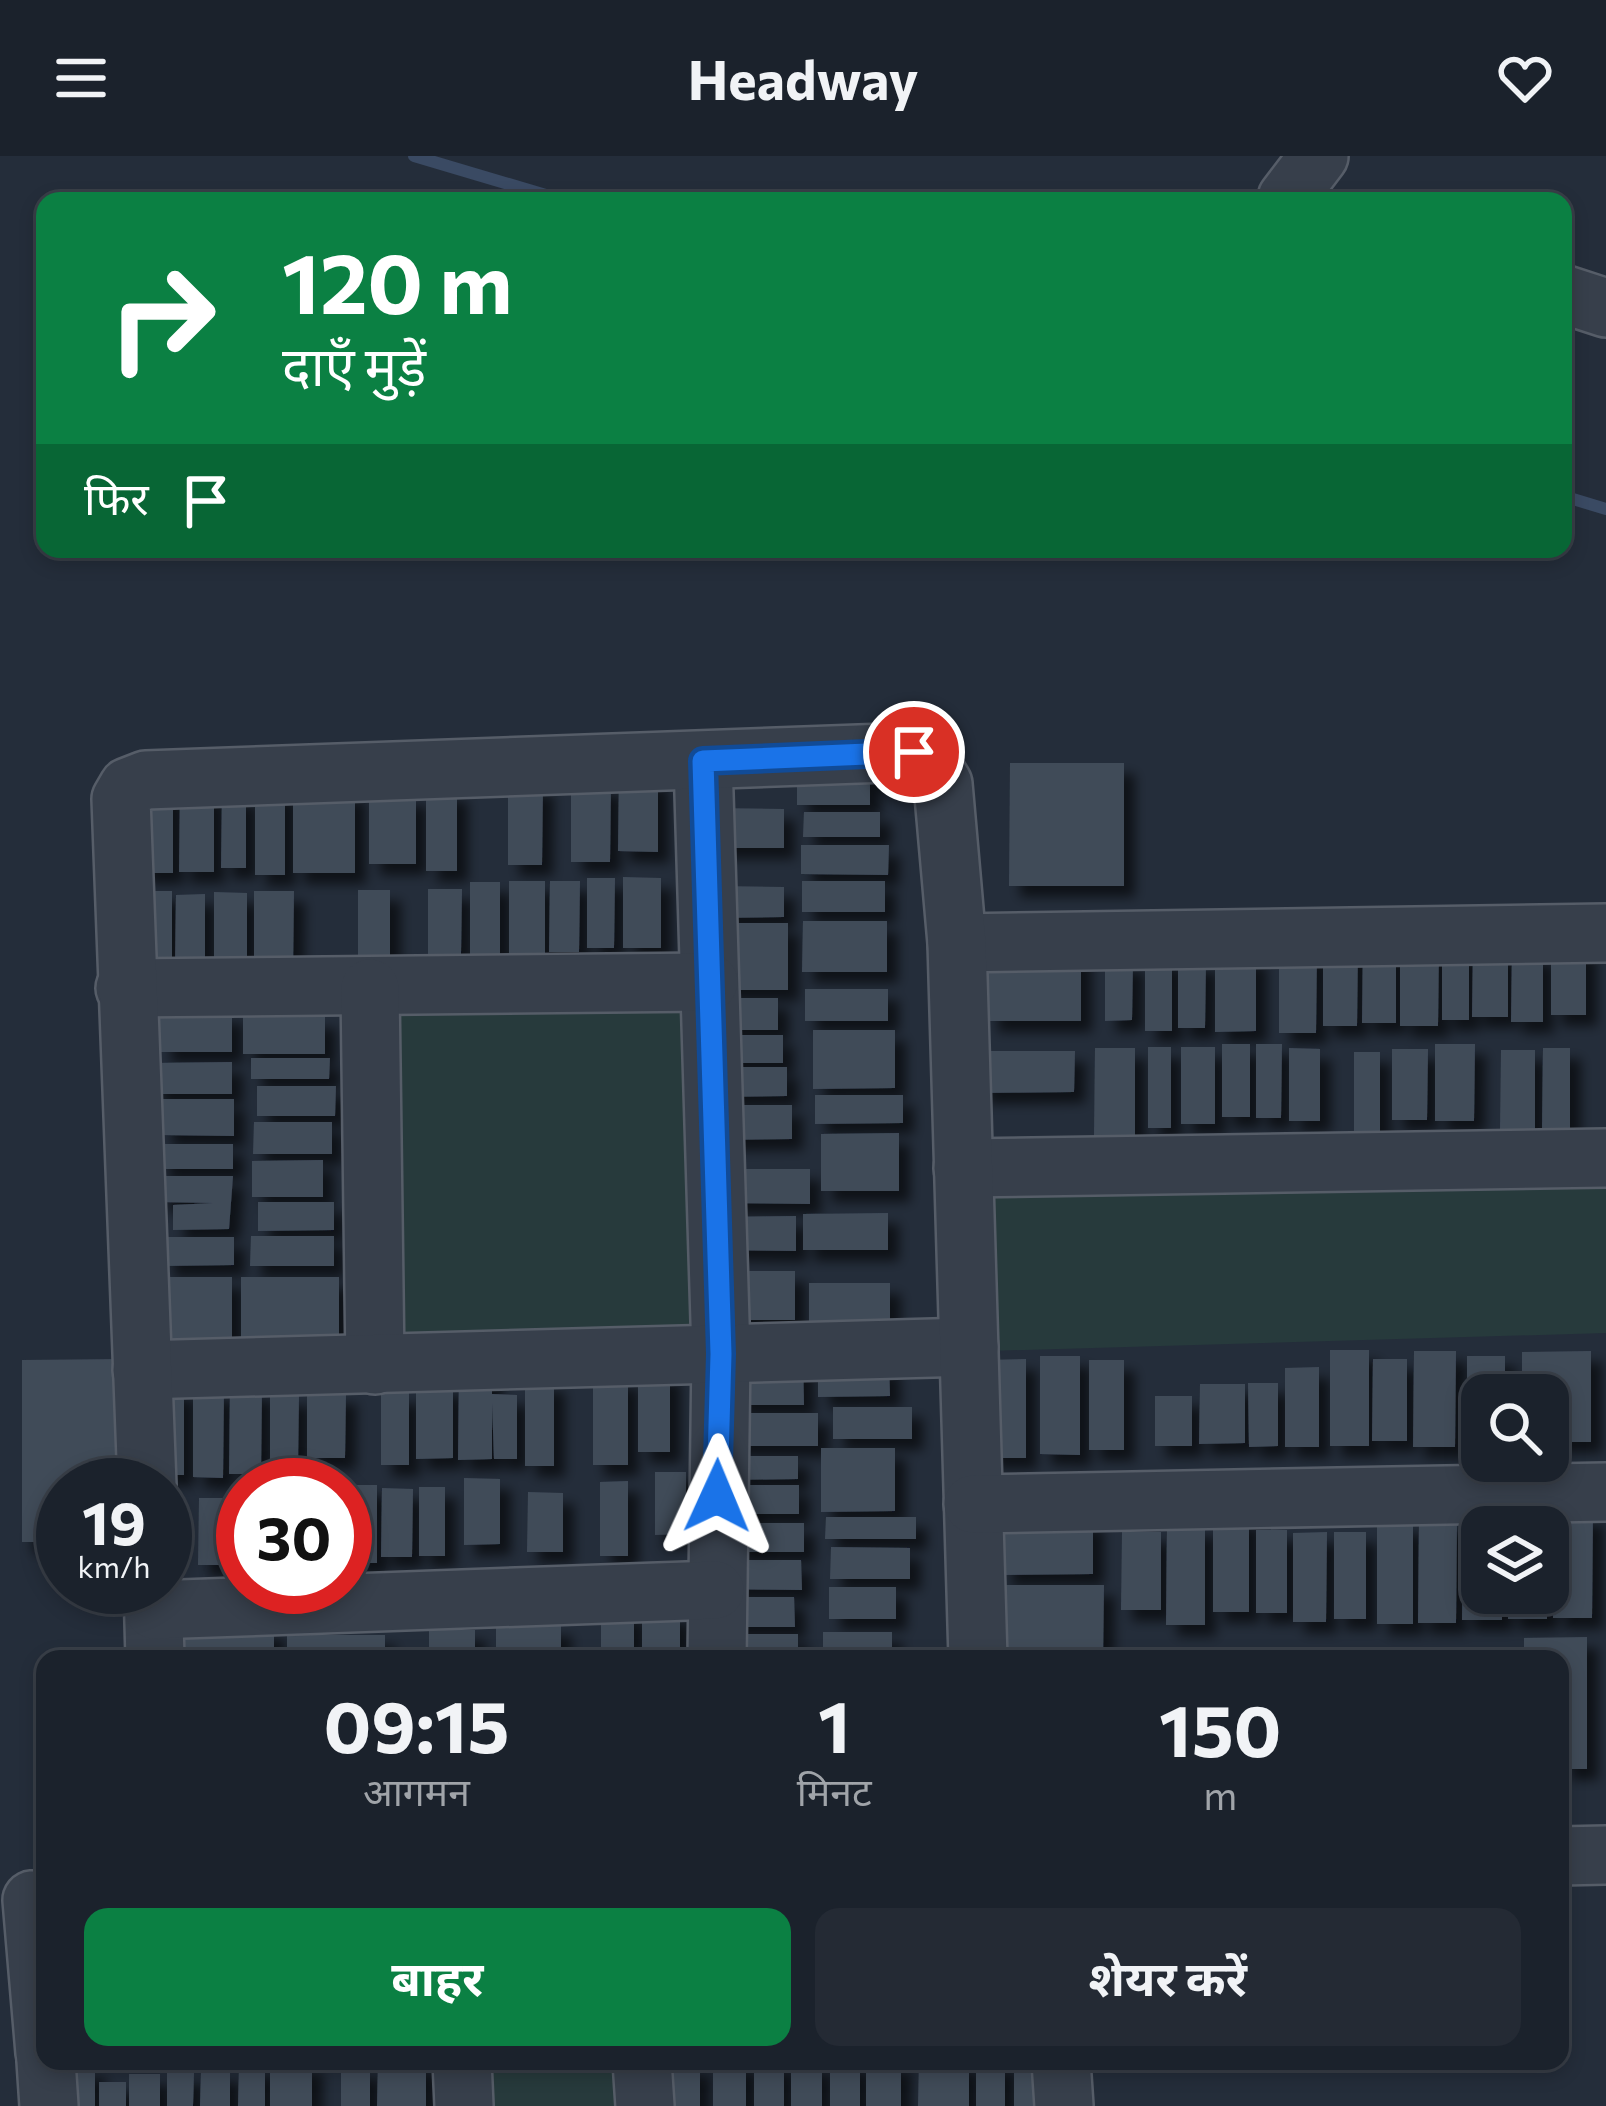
<!DOCTYPE html>
<html lang="hi">
<head>
<meta charset="utf-8">
<style>
  :root { --surface:#1b222c; --page:#242a34; --text:#f1f3f6; --muted:#a0a4a9; --line:#393f48; --accent:#0b8043 }
  body { margin:0; font-family:Commissioner,"Noto Sans Devanagari",sans-serif; background:var(--page); color:var(--text); height:100vh; display:flex; flex-direction:column; font-size:45px; white-space:nowrap }
  * { box-sizing:border-box; margin:0 }
  p { font-size:39px; color:var(--muted) }
  .icon { flex:none; width:66px; height:66px; fill:none; stroke:currentColor; stroke-width:2; stroke-linecap:round; stroke-linejoin:round }
  .map { position:relative; flex:1; overflow:hidden }
  .details { position:absolute; left:36px; top:1494px; width:1533px; height:420px; display:flex; flex-direction:column; background:var(--surface); border-radius:24px; box-shadow:0 6px 18px #0003,0 0 0 3px var(--line) }
  .details>* { flex:none }
  .top-card { position:absolute; left:36px; top:36px; width:1536px; height:366px; border-radius:24px; box-shadow:0 6px 18px #0003,0 0 0 3px var(--line); background:#0b8043; color:#fff; overflow:hidden }
  .controls { position:absolute; left:1461px; top:1218px; display:grid; gap:24px }
  .controls a { display:grid; place-items:center; width:108px; height:108px; border-radius:24px; background:var(--surface); box-shadow:0 6px 18px #0003,0 0 0 3px var(--line); font-size:60px }
  .speed { position:absolute; left:36px; top:1302px; display:flex; gap:24px; font-size:60px; font-weight:700; text-align:center }
  .speed>* { display:grid; place-content:center; width:156px; height:156px; border-radius:50%; background:var(--surface); box-shadow:0 6px 18px #0003,0 0 0 3px var(--line); line-height:1 }
  .speed small { font-size:30px; font-weight:400 }
  .speed .limit { border:18px solid #d22; background:#fff; color:#111 }
  .pin { position:absolute; display:grid; place-items:center; width:102px; height:102px; color:#fff; margin:-51px; border:6px solid #fff; border-radius:50%; box-shadow:0 3px 12px #0007 }
  .me { position:absolute; width:132px; margin:-66px; rotate:1deg; stroke-linejoin:round; filter:drop-shadow(0 0 9px #0008) }
  .turn { display:flex; align-items:center; gap:42px; height:252px; padding:0 48px; font-size:54px }
  .turn .icon { width:156px; height:156px; stroke-width:2.5 }
  .turn b { display:block; font-size:84px; line-height:102px }
  .then { display:flex; align-items:center; height:114px; padding:0 48px; background:#0003; gap:24px; font-size:45px }
  .eta { display:flex; justify-content:space-evenly; align-items:center; height:204px; text-align:center }
  .eta b { font-size:72px; font-weight:700; line-height:84px }
  .cta { display:flex; gap:24px; margin-top:auto; padding:24px 48px }
  .cta a { flex:1; height:138px; border-radius:24px; background:var(--accent); color:#fff; font-size:48px; font-weight:700; line-height:138px; text-align:center }
  .cta a+a { background:var(--page); color:var(--text) }
  header { display:flex; justify-content:space-between; align-items:center; height:156px; padding:0 48px; background:var(--surface); font-size:54px; font-weight:700 }
  .map>svg:first-child { display:block }
  .green { fill:#273a3c }
  .lines { fill:none; stroke-linecap:round; stroke-linejoin:round }
  .stream { stroke:#3a4a63; stroke-width:12 }
  .building { fill:#404b59; filter:url(#shadow) }
  .minor-casing { stroke:#565d68; stroke-width:62 }
  .minor { stroke:#373f4b; stroke-width:57 }
  .route-casing { stroke:#114b97; stroke-width:30 }
  .route { stroke:#1a73e8; stroke-width:21 }
</style>
</head>
<body>
<header><svg class="icon" aria-label="menu" viewBox="0 0 24 24"><path d="M4 6h16M4 12h16M4 18h16"/></svg>Headway<svg class="icon" aria-label="heart" viewBox="0 0 24 24"><path d="M12 20l-8-8c-3-5 5-10 8-4 3-6 11-1 8 4z"/></svg></header>
<div class="map">
<svg width="1606" height="1950" viewBox="0 0 1606 1950">
  <defs>
    <filter id="shadow"><feDropShadow dx="11" dy="11" stdDeviation="6" flood-color="#0009"/></filter>
  </defs>
  <rect width="100%" height="100%" fill="#242d3a"/>
  <g class="green">
    <path d="M688,839L695,1179L395,1187L387,847Z"/>
    <path d="M1606,1012V1177L987,1195L983,1030Z"/>
    <path d="M479,1905H625L627,1950H481Z"/>
  </g>
  <g class="lines">
    <g class="stream">
      <path d="M414,0L566,45"/>
      <path d="M1563,340L1606,353"/>
    </g>
  </g>
  <g class="building">
    <path d="M1010,607H1124V730H1009Z"/>
    <rect x="797" y="611" width="73" height="38"/>
    <path d="M619,620H658V696L618,695Z"/>
    <path d="M543,628L542,709H508V629Z"/>
    <path d="M571,628H611L610,706H571Z"/>
    <rect x="137" y="633" width="36" height="84"/>
    <rect x="255" y="633" width="30" height="86"/>
    <path d="M180,634H214V716H179Z"/>
    <rect x="293" y="634" width="62" height="83"/>
    <rect x="426" y="634" width="31" height="81"/>
    <path d="M222,638H246V712H221Z"/>
    <rect x="369" y="639" width="47" height="69"/>
    <path d="M712,652L784,653V692H712Z"/>
    <path d="M804,656H880V681H803Z"/>
    <path d="M801,689H889L888,719L801,718Z"/>
    <path d="M623,721L661,722V792H623Z"/>
    <path d="M587,722H615L614,792H587Z"/>
    <path d="M509,725H545V804L509,805Z"/>
    <path d="M550,725H580L579,796H549Z"/>
    <rect x="802" y="725" width="83" height="31"/>
    <rect x="470" y="726" width="30" height="79"/>
    <path d="M716,730L784,731V761L716,762Z"/>
    <path d="M428,733H462L461,798H428Z"/>
    <path d="M358,734H390V807L358,808Z"/>
    <rect x="131" y="735" width="41" height="79"/>
    <path d="M254,735H294L293,813H254Z"/>
    <path d="M214,736L247,737V813H214Z"/>
    <path d="M205,738V810H175L176,739Z"/>
    <path d="M803,765H887V816H802Z"/>
    <rect x="714" y="767" width="74" height="67"/>
    <path d="M1363,786L1396,787V867H1362Z"/>
    <path d="M1323,788H1358L1357,870H1323Z"/>
    <path d="M1400,789H1439L1438,870H1400Z"/>
    <rect x="1551" y="790" width="35" height="69"/>
    <rect x="1442" y="792" width="27" height="72"/>
    <path d="M1081,793V865H987L986,794Z"/>
    <path d="M1317,793L1316,877H1279V794Z"/>
    <path d="M1473,793H1508V861H1472Z"/>
    <path d="M1512,796L1543,797V866H1511Z"/>
    <path d="M1215,798L1256,799V875L1215,876Z"/>
    <rect x="1145" y="801" width="27" height="74"/>
    <path d="M1105,804L1133,805L1132,864L1105,865Z"/>
    <path d="M1178,805H1206L1205,872H1178Z"/>
    <rect x="805" y="833" width="83" height="32"/>
    <rect x="713" y="842" width="65" height="32"/>
    <rect x="160" y="856" width="72" height="40"/>
    <rect x="243" y="861" width="82" height="37"/>
    <path d="M813,874H895V932L813,933Z"/>
    <path d="M716,879H783V907H715Z"/>
    <rect x="1222" y="888" width="28" height="73"/>
    <path d="M1256,888H1282L1281,962H1256Z"/>
    <path d="M1435,888H1475L1474,965H1435Z"/>
    <rect x="1148" y="891" width="23" height="81"/>
    <rect x="1181" y="891" width="34" height="77"/>
    <path d="M1095,892H1135V980H1094Z"/>
    <path d="M1289,892L1320,893V965H1289Z"/>
    <path d="M1543,892H1570V974H1542Z"/>
    <path d="M1392,893H1428L1427,964H1392Z"/>
    <path d="M1501,894H1535V974H1500Z"/>
    <path d="M978,895H1075L1074,936L977,937Z"/>
    <path d="M1354,896H1380V979L1354,978Z"/>
    <path d="M251,902H330L329,923H251Z"/>
    <path d="M232,906V938H151L152,907Z"/>
    <path d="M717,911H787V940L717,941Z"/>
    <path d="M257,930H336L335,960H257Z"/>
    <path d="M815,939H903V967L815,968Z"/>
    <path d="M161,943H234V980L161,979Z"/>
    <path d="M720,949H792V983L720,984Z"/>
    <path d="M254,966H332V998H253Z"/>
    <path d="M899,977V1035H821V978Z"/>
    <rect x="158" y="988" width="75" height="25"/>
    <path d="M323,1004V1041H252V1005Z"/>
    <path d="M724,1013H810V1048L724,1047Z"/>
    <path d="M158,1020H233L229,1073L173,1074V1049L213,1047L158,1046Z"/>
    <path d="M258,1046H334V1074L258,1075Z"/>
    <path d="M888,1057V1094H803V1058Z"/>
    <path d="M796,1060V1095L722,1094V1061Z"/>
    <path d="M251,1080H334V1110H250Z"/>
    <path d="M163,1081H234V1109L163,1110Z"/>
    <rect x="724" y="1115" width="71" height="49"/>
    <rect x="144" y="1121" width="88" height="66"/>
    <rect x="241" y="1121" width="98" height="64"/>
    <rect x="809" y="1127" width="81" height="40"/>
    <rect x="1330" y="1194" width="39" height="96"/>
    <path d="M1414,1195H1456L1455,1291H1413Z"/>
    <path d="M1591,1195V1286H1548V1239H1522V1196Z"/>
    <path d="M1040,1200H1080V1299L1040,1298Z"/>
    <path d="M1467,1200H1505V1239H1482V1282H1467Z"/>
    <path d="M123,1203V1329H63V1386H22V1204Z"/>
    <path d="M733,1203H803L804,1249H732Z"/>
    <path d="M1026,1203V1302H985V1204Z"/>
    <path d="M1373,1203H1407V1285H1372Z"/>
    <rect x="1089" y="1204" width="35" height="90"/>
    <path d="M818,1207H889L890,1240L818,1241Z"/>
    <path d="M1319,1211V1291H1285V1212Z"/>
    <rect x="638" y="1215" width="32" height="81"/>
    <path d="M459,1217H492V1238L517,1239V1303H494L492,1247V1303L458,1304Z"/>
    <rect x="593" y="1221" width="35" height="88"/>
    <path d="M525,1224L554,1225V1310H525Z"/>
    <path d="M1248,1227H1278V1290L1249,1291Z"/>
    <path d="M1200,1228H1245V1287L1199,1288Z"/>
    <path d="M416,1229H453V1302L416,1303Z"/>
    <path d="M158,1232H184V1319H157Z"/>
    <path d="M230,1233H262L261,1318H229Z"/>
    <path d="M193,1234H224L223,1322L193,1321Z"/>
    <path d="M307,1237H346L345,1302H307Z"/>
    <rect x="381" y="1237" width="28" height="72"/>
    <path d="M270,1239H299L298,1308H270Z"/>
    <rect x="1155" y="1240" width="37" height="50"/>
    <rect x="833" y="1251" width="79" height="32"/>
    <rect x="724" y="1257" width="94" height="33"/>
    <path d="M821,1292H895V1355L821,1356Z"/>
    <path d="M728,1300H798V1323L728,1324Z"/>
    <path d="M655,1316H686V1378L655,1379Z"/>
    <path d="M464,1322L500,1323V1388L464,1389Z"/>
    <path d="M628,1325V1400H600V1326Z"/>
    <path d="M351,1329H377V1407H350Z"/>
    <path d="M728,1329H799V1358H727Z"/>
    <rect x="419" y="1331" width="26" height="69"/>
    <path d="M382,1332L413,1333L412,1401H381Z"/>
    <path d="M528,1336L563,1337V1396H527Z"/>
    <rect x="236" y="1338" width="7" height="70"/>
    <path d="M199,1342H228L227,1409H198Z"/>
    <path d="M1554,1358H1593L1592,1462H1553Z"/>
    <rect x="1213" y="1360" width="36" height="96"/>
    <path d="M826,1361H916V1383H825Z"/>
    <path d="M1093,1362V1418L1001,1419L1002,1363Z"/>
    <path d="M1419,1366H1457L1456,1467H1418Z"/>
    <rect x="731" y="1367" width="73" height="29"/>
    <rect x="1377" y="1367" width="36" height="101"/>
    <path d="M1463,1368H1482V1437H1502V1464H1462Z"/>
    <path d="M1167,1370H1205V1469H1166Z"/>
    <rect x="1256" y="1374" width="31" height="83"/>
    <path d="M1122,1376H1161V1454H1121Z"/>
    <path d="M1327,1376L1326,1466H1293V1377Z"/>
    <rect x="1334" y="1376" width="32" height="87"/>
    <path d="M831,1391L910,1392V1423H830Z"/>
    <path d="M723,1404H801L802,1434L722,1433Z"/>
    <path d="M1002,1429H1104L1103,1502H1001Z"/>
    <rect x="829" y="1431" width="67" height="32"/>
    <rect x="1508" y="1437" width="39" height="26"/>
    <path d="M720,1441H794L795,1471H719Z"/>
    <rect x="601" y="1454" width="33" height="49"/>
    <rect x="642" y="1455" width="38" height="48"/>
    <rect x="496" y="1469" width="65" height="34"/>
    <rect x="168" y="1472" width="106" height="31"/>
    <rect x="429" y="1474" width="46" height="29"/>
    <rect x="823" y="1476" width="69" height="24"/>
    <rect x="721" y="1478" width="77" height="25"/>
    <rect x="287" y="1479" width="98" height="24"/>
    <path d="M1587,1481V1613H1560V1503H1524V1482Z"/>
    <rect x="1445" y="1493" width="65" height="10"/>
    <path d="M1202,1494L1260,1495V1503H1202Z"/>
    <rect x="1380" y="1494" width="56" height="9"/>
    <path d="M378,1905L426,1906V1950H377Z"/>
    <rect x="713" y="1905" width="33" height="45"/>
    <rect x="754" y="1905" width="30" height="45"/>
    <rect x="830" y="1905" width="30" height="45"/>
    <rect x="866" y="1905" width="35" height="45"/>
    <path d="M919,1905H969V1950H918Z"/>
    <rect x="976" y="1905" width="29" height="45"/>
    <path d="M1014,1905H1049L1048,1950H1014Z"/>
    <path d="M312,1906V1950H270V1907Z"/>
    <rect x="791" y="1907" width="31" height="43"/>
    <path d="M664,1908H700V1950H663Z"/>
    <path d="M239,1909H265V1950H238Z"/>
    <rect x="56" y="1911" width="39" height="39"/>
    <rect x="341" y="1911" width="29" height="39"/>
    <path d="M201,1915H230V1950H200Z"/>
    <path d="M167,1917H194L193,1950H167Z"/>
    <rect x="129" y="1918" width="31" height="32"/>
    <rect x="99" y="1926" width="27" height="24"/>
  </g>
  <g class="lines">
    <defs>
      <g id="minor">
        <path d="M1294,45L1287,42L1319,0"/>
        <path d="M1563,138L1606,152"/>
        <path d="M703,605L721,1198L717,1503"/>
        <path d="M957,787L1606,777"/>
        <path d="M125,832L709,826"/>
        <path d="M370,832L375,1209"/>
        <path d="M963,1012L1606,1002"/>
        <path d="M142,1214L969,1191"/>
        <path d="M147,1329L121,643L128,631L146,624L914,596L930,607L943,628L957,787L978,1503"/>
        <path d="M973,1348L1606,1336"/>
        <path d="M153,1431L155,1503"/>
        <path d="M154,1454L715,1434"/>
        <path d="M1560,1700L1606,1699"/>
        <path d="M32,1744L45,1897"/>
        <path d="M46,1905L49,1950"/>
        <path d="M462,1905L464,1950"/>
        <path d="M642,1905L645,1950"/>
        <path d="M1061,1905L1064,1950"/>
      </g>
    </defs>
    <use href="#minor" class="minor-casing"/>
    <use href="#minor" class="minor"/>
  </g>
  <g class="lines">
    <defs>
      <path id="route" d="M717,1340L721,1198L703,605L914,596"/>
    </defs>
    <use href="#route" class="route-casing"/>
    <use href="#route" class="route"/>
  </g>
</svg>
<div class="controls">
<a><svg class="icon" aria-label="search" viewBox="0 0 24 24"><circle cx="10" cy="10" r="6"/><path d="M15 15l6 6"/></svg></a>
<a><svg class="icon" aria-label="layers" viewBox="0 0 24 24"><path d="M12 4l9 5-9 5-9-5zM3 14l9 5 9-5"/></svg></a>
</div>
<div class="speed"><div>19<small>km/h</small></div><div class="limit">30</div></div>
<div class="pin" style="left:914px;top:596px;background:#d93025"><svg class="icon" aria-label="arrive" viewBox="0 0 24 24"><path d="M6 21V4h12l-3 4 3 4H6"/></svg></div>
<svg class="me" style="left:717px;top:1340px" viewBox="-20 -20 40 40"><path d="M0-17L14 15 0 8-14 15z" fill="#1a73e8" stroke="#fff" stroke-width="4"/></svg>
<div class="top-card">
<div class="turn"><svg class="icon" aria-label="right" viewBox="0 0 24 24"><path d="M7 20v-9h11M14 6l5 5-5 5"/></svg><div><b>120 m</b>दाएँ मुड़ें</div></div>
<div class="then">फिर<svg class="icon" aria-label="arrive" viewBox="0 0 24 24"><path d="M6 21V4h12l-3 4 3 4H6"/></svg></div>
</div>
<section class="details">
<div class="eta">
<div><b>09:15</b><p>आगमन</p></div>
<div><b>1</b><p>मिनट</p></div>
<div><b>150</b><p>m</p></div>
</div>
<div class="cta"><a>बाहर</a><a>शेयर करें</a></div>
</section>
</div>
</body>
</html>
